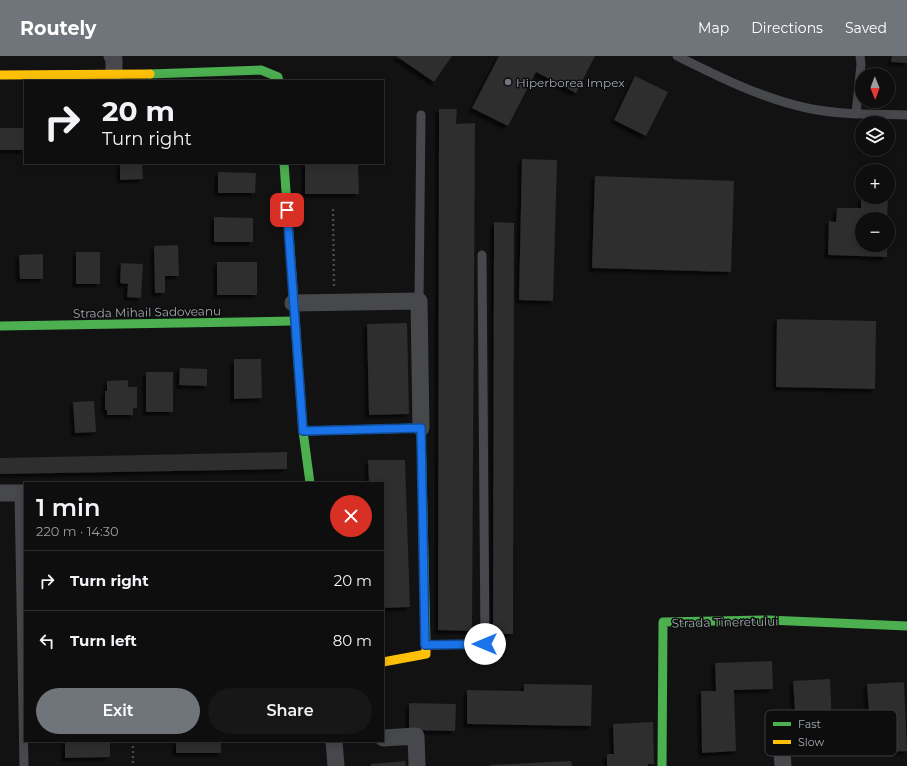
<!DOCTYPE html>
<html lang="en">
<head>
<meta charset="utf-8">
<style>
  :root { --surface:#0e0e0e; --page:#171717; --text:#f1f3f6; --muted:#9b9c9e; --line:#2e2e2e; --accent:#70747b }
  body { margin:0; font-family:Montserrat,sans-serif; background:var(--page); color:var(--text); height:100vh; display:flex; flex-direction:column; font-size:15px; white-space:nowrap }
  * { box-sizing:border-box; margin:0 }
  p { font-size:13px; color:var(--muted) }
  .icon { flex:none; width:22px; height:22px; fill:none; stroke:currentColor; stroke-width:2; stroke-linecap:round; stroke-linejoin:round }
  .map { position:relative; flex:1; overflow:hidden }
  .details { position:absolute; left:24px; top:426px; width:360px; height:260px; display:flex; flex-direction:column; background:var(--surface); border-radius:0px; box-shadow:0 2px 10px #0003,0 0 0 1px var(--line) }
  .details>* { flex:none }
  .banner { position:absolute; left:24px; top:24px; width:360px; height:84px; border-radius:0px; box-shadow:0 2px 10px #0003,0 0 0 1px var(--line); background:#0e0e0e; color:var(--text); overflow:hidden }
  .needle { width:26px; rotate:179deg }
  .buttons { position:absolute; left:855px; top:12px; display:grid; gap:8px }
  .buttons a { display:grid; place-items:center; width:40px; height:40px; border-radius:50%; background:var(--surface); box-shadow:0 2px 10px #0003,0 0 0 1px var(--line); font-size:20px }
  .pin { position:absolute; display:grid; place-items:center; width:34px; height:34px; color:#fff; margin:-17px; border-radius:8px; box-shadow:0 2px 6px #0006 }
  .me { position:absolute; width:44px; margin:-22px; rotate:270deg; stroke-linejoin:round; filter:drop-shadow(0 0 3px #0008) }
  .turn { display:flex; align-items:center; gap:14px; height:84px; padding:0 12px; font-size:18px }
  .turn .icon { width:52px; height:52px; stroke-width:2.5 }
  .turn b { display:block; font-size:28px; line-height:34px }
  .round { display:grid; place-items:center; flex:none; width:42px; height:42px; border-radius:21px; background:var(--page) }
  .headline { display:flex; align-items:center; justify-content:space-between; height:68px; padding:0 12px }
  h1 { font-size:24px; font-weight:600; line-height:30px }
  .action { display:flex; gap:8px; margin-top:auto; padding:8px 12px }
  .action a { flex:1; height:46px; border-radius:24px; background:var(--accent); color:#fff; font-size:16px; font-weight:600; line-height:46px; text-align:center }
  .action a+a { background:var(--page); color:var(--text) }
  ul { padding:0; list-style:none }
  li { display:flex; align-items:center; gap:12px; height:60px; padding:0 12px; border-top:1px solid var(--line) }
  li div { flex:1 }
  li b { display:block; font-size:15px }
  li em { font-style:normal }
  header { display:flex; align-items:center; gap:24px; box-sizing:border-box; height:56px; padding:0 20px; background:var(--accent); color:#fff }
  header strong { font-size:19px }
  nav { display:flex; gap:22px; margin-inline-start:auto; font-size:14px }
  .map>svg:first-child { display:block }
  .building { fill:#2d2d2e; filter:url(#shadow) }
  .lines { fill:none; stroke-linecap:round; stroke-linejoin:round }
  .path { stroke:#484a4d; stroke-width:2.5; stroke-dasharray:2 3; stroke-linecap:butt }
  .lane { stroke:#47484b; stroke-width:9 }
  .street { stroke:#47484b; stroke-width:17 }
  .fast { stroke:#4caf50; stroke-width:9 }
  .slow { stroke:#ffc107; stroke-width:9 }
  .route-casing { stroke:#114b97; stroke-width:10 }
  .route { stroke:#1a73e8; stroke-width:7 }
  .poi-dot { fill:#70747b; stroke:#0d0d0e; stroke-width:1.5 }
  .labels { text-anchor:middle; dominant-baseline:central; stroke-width:3; stroke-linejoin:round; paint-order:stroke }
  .poi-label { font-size:12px; fill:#a3a9b3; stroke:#0d0d0e; text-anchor:start }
  .street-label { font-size:12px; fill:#a3a9b3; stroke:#0d0d0e }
  .key { fill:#0d0d0e; stroke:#3a3c40; stroke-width:1 }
  .key-label { font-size:11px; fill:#a3a9b3 }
</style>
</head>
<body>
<header>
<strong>Routely</strong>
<nav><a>Map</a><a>Directions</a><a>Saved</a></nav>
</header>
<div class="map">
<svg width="907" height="710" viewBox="0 0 907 710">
  <defs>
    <filter id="shadow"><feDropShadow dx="-3.5" dy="3.5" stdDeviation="1" flood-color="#0009"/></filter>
  </defs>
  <rect width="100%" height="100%" fill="#121213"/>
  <g class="building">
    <path d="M396,0H452L434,26Z"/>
    <path d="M499,0H595L576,37L536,16L508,70L472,52Z"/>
    <path d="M892,0H907V7L891,6Z"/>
    <path d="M635,20L668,36L646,80L614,64Z"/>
    <path d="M439,53H457L456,68L475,67L472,575L438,574Z"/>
    <path d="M0,72H24L25,94H0Z"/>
    <path d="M522,103L557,104L553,245L519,244Z"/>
    <path d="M120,107H142L143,123L120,124Z"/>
    <path d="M305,107H358L359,138H305Z"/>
    <path d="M218,116L256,117L255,137H218Z"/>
    <path d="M595,120L734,125L731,216L592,212Z"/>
    <path d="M861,141H888L887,163H862V189H887V201L828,199L829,165L836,166L837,152H861Z"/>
    <path d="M214,161L253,162V186H214Z"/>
    <path d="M494,166L514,167L513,578H493Z"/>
    <path d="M178,189L179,220H165V237H155L154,190Z"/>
    <rect x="76" y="196" width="24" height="32"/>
    <path d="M43,198V223H20L19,199Z"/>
    <rect x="217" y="206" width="40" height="33"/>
    <path d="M121,207L143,208L141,242L127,241L128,228L120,227Z"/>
    <path d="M777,263L876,265L875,333L776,331Z"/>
    <path d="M407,267L409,358L369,359L367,268Z"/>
    <path d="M234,303H261L262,342L234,343Z"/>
    <path d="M180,312L207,313V330L179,329Z"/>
    <rect x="146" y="316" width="27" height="40"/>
    <path d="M128,324V331H137V352H133V359H107V354H105V335H107V325Z"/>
    <path d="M94,345L96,376L75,377L73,346Z"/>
    <path d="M287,396V413L0,418V402Z"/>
    <path d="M368,404H405L410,551L383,552V427H369Z"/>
    <path d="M772,605L773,633L734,634L736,695L702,697L701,635H716L715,607Z"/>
    <path d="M830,623L833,692L807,693L805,655H795L793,625Z"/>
    <path d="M904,626L907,695L881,696L879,658H869L867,628Z"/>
    <path d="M524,628L592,629L591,670L467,668V634L524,635Z"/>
    <path d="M409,647L456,648L455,675L409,674Z"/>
    <path d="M653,666L654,708H648V710H607V698H614L613,668Z"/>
    <path d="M65,685H110V701L65,702Z"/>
    <rect x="176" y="685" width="45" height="12"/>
    <path d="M405,705L406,710H371V708Z"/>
    <path d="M571,705L572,710H490V709Z"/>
  </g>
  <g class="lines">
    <g class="path">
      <path d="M333,153L334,230"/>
      <path d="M133,685V710"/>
    </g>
    <g class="lane">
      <path d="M677,0C719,21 761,42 807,52C839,59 874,58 907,59"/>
      <path d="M856,58L861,8L860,0"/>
      <path d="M419,245L421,59"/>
      <path d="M19,437L24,710"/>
      <path d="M425,589L485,588L482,199"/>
    </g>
    <g class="street">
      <path d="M112,0L114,3V19"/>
      <path d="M293,247L419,245L421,372"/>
      <path d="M0,437H25"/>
      <path d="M383,682L416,680L417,710"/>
      <path d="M334,685L336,710"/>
      <path d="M782,695L783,710"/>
    </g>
    <g class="fast">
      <path d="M150,18L261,14L278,21L279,25"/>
      <path d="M284,107L303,375L310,427"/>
      <path d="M0,270L294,265"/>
      <path d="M303,375L421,372L426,588"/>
      <path d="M662,710L663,566L768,564L907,570"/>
    </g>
    <g class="slow">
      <path d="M0,19L150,18"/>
      <path d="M383,606L426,598V588"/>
    </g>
  </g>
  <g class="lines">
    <defs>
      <path id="route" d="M287,154L303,375L421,372L425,589L485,588"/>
    </defs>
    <use href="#route" class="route-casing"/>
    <use href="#route" class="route"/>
  </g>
  <circle class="poi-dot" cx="508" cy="26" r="4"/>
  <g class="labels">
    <g class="poi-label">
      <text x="516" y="26">Hiperborea Impex</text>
    </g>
    <g class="street-label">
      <text transform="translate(147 256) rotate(-1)">Strada Mihail Sadoveanu</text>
      <text transform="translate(725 566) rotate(-1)">Strada Tineretului</text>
    </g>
  </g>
  <rect x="765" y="654" width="132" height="46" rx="6" class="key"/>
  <rect x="773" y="666" width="18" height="4" fill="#4caf50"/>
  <rect x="773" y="684" width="18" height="4" fill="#ffc107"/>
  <g class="key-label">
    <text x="798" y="672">Fast</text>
    <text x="798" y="690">Slow</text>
  </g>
</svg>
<div class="buttons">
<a><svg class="needle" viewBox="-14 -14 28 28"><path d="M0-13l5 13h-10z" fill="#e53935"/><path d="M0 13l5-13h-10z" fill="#9b9c9e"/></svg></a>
<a><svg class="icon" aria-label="layers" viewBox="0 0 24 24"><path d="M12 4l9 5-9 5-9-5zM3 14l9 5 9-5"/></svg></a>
<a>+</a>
<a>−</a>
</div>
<div class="pin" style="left:287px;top:154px;background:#d93025"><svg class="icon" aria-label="arrive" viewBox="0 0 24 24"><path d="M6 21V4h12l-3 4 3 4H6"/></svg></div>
<svg class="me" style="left:485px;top:588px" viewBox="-20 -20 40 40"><circle r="19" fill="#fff"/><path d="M0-13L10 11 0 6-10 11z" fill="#1a73e8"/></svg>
<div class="banner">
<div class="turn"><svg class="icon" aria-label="right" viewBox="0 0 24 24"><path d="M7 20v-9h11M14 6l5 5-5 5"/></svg><div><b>20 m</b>Turn right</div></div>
</div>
<section class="details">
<div class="headline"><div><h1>1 min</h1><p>220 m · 14:30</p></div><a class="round" style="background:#d93025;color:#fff"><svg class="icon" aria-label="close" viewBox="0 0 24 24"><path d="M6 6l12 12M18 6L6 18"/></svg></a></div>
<ul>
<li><svg class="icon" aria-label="right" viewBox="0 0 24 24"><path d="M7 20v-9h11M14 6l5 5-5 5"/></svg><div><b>Turn right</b></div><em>20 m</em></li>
<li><svg class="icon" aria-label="left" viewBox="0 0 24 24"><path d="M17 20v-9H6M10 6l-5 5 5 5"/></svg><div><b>Turn left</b></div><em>80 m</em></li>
</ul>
<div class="action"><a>Exit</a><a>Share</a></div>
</section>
</div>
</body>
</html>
